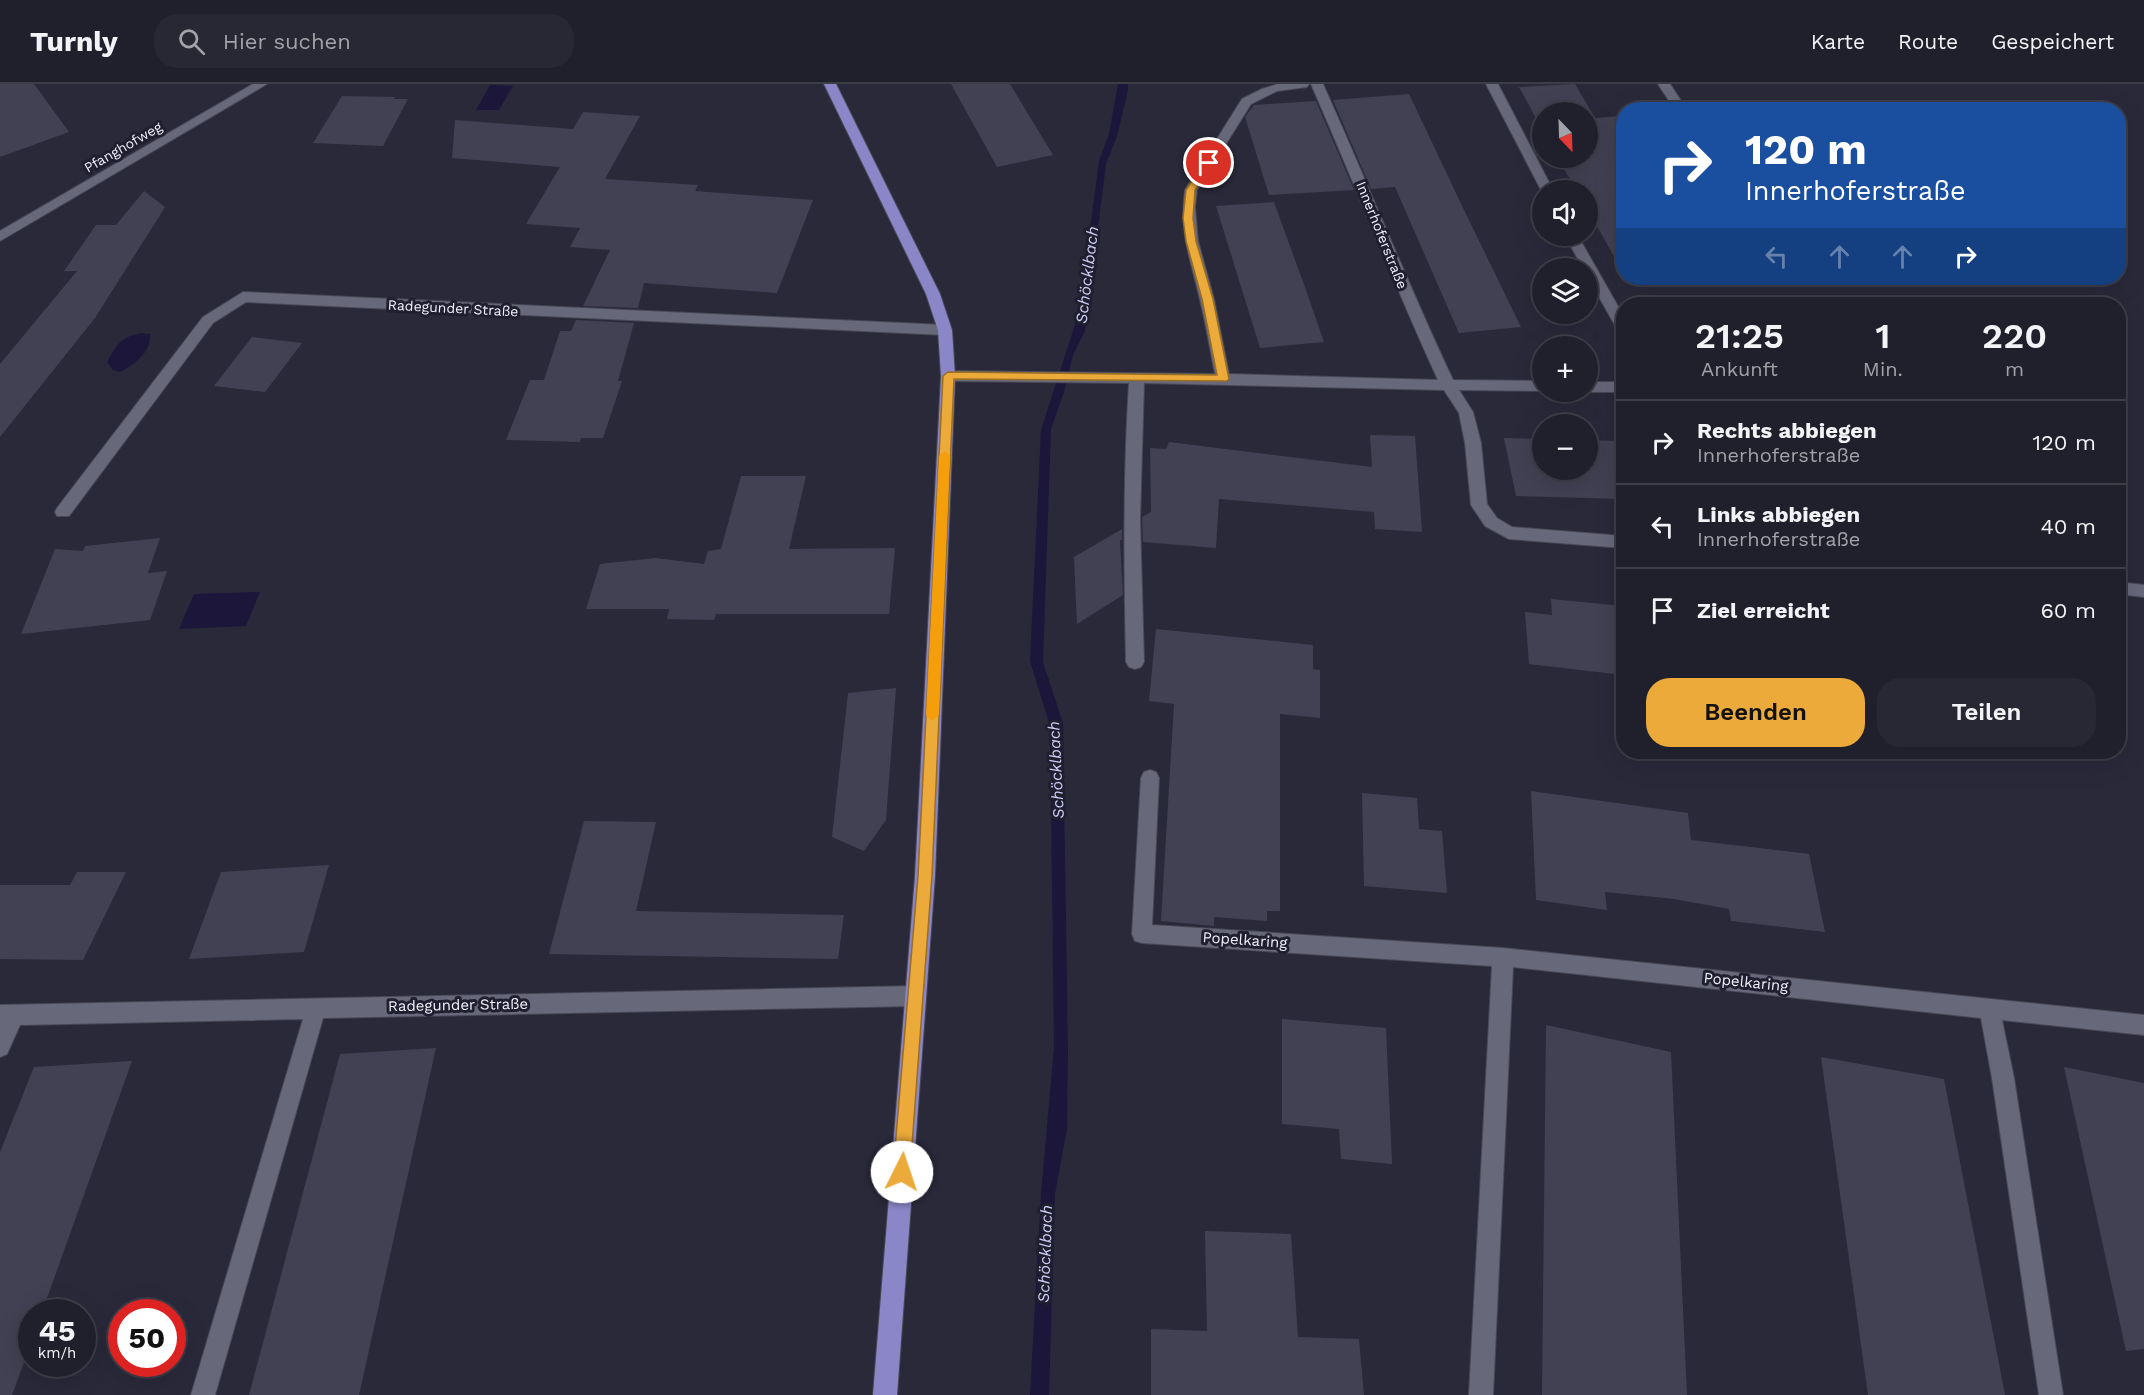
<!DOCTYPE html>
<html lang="de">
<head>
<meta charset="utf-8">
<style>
  :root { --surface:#201f2c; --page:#282734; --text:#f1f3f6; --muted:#a2a2a9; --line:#3d3d48; --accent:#ebaa39 }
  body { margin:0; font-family:"Work Sans",sans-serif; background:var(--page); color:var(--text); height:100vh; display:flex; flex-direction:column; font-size:22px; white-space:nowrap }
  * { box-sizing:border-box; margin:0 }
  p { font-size:20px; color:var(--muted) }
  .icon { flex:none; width:33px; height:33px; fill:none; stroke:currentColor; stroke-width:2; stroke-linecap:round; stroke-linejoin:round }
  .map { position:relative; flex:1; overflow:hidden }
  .panel { position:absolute; left:1616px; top:213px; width:510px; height:462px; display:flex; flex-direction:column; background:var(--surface); border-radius:24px; box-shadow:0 6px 24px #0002,0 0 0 2px var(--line) }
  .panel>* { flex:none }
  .top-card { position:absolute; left:1616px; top:18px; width:510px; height:183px; border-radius:24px; box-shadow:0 6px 24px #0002,0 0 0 2px var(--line); background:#1a4fa0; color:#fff; overflow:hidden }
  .needle { width:39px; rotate:157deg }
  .fabs { position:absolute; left:1532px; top:18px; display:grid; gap:12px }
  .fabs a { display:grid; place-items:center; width:66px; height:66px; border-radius:50%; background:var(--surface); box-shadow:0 6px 24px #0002,0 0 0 2px var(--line); font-size:30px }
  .speed { position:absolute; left:18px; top:1215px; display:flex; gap:12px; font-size:30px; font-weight:700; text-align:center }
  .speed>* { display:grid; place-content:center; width:78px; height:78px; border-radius:50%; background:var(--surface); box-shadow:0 6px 24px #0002,0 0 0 2px var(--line); line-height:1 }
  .speed small { font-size:15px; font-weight:400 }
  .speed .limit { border:9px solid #d22; background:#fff; color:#111 }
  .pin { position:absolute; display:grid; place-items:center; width:51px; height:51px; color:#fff; margin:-26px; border:3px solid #fff; border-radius:50%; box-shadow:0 2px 6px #0007 }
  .me { position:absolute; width:66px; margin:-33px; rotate:4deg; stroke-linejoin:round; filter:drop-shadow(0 0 4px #0008) }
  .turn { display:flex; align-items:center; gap:21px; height:126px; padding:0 30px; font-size:27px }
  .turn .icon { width:78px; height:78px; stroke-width:2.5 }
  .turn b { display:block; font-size:42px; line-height:51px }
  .lanes { display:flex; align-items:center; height:57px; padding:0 30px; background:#0003; justify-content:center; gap:30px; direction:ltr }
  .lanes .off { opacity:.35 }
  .eta { display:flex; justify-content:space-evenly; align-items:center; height:102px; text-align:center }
  .eta b { font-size:36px; font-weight:600; line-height:42px }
  .cta { display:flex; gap:12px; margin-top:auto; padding:12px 30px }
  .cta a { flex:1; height:69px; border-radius:24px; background:var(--accent); color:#111; font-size:24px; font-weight:600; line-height:69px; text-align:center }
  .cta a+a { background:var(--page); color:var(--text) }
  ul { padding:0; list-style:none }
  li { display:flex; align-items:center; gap:18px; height:84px; padding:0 30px; border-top:2px solid var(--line) }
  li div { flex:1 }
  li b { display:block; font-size:22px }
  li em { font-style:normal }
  header { display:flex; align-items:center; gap:36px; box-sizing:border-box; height:84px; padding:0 30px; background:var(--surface); border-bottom:2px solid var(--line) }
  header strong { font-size:28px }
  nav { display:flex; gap:33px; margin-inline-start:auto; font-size:21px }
  .search { width:420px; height:54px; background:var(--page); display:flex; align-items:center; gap:15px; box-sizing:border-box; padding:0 21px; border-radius:24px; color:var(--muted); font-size:22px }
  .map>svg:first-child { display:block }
  .water { fill:#1b163a }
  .building { fill:#424153 }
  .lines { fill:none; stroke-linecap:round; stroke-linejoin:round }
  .minor-casing { stroke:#484856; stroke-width:2 }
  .major-casing { stroke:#484856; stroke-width:2 }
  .minor { fill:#68687b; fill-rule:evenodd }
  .major { fill:#8b86c8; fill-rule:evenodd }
  .route { fill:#ebaa39; stroke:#996e25; stroke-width:1.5 }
  .slow { fill:#f59e0b }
  .labels { text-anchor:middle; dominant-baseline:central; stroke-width:6; stroke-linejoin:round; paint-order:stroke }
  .far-street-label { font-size:14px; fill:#f1f1fd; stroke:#201f2f }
  .street-label { font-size:15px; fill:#f1f1fd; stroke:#201f2f }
  .water-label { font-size:16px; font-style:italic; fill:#cfcef8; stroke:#201f2f }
</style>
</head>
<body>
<header>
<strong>Turnly</strong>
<div class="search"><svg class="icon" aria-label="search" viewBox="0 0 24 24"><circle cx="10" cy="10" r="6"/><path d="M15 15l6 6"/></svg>Hier suchen</div>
<nav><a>Karte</a><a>Route</a><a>Gespeichert</a></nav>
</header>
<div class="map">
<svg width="2144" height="1311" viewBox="0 0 2144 1311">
  <rect width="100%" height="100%" fill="#2a293a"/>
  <g class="water">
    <path d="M1118,0H1128V6L1117,52L1106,80L1085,247L1073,271L1064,308L1051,345L1043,578L1063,639L1068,967L1067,1045L1055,1110L1049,1311H1030L1041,1110L1054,963L1050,642L1030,577L1041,346L1079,228L1099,77L1109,50Z"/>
    <path d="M490,1L513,2L499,26H476Z"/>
    <path d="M141,249L150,250C151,269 135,280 120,288L113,286L107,278C118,260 119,254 141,249Z"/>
    <path d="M260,508L246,542L179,545L194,510Z"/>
  </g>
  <g class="building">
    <path d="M0,0H34L69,48L0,73Z"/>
    <path d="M951,0H1010L1053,71L997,83Z"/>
    <path d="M1575,0L1595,34L1623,32V188L1587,125V106H1576L1558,74H1587V28H1542V45L1519,3Z"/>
    <path d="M1409,10L1465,128L1521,243L1459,249L1395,103L1371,105L1333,16Z"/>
    <path d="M342,12L395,13L394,15H408L383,62L313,59Z"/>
    <path d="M1316,17L1354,106L1269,111L1245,33L1254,21Z"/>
    <path d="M583,28L640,32L605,95L698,101L695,107L813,116L777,209L644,199L638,224L583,222L610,166L570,163L580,144L526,140L560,83L452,74L455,36L573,45Z"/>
    <path d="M144,107L165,123L95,234L0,353V280L77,187H64L96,141H116Z"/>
    <path d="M1274,118L1307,209L1324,258L1260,264L1216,122Z"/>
    <path d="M576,236L634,239L618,297H622L603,354H581L580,358L506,356L530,296H544L560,247H571Z"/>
    <path d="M252,253L302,259L265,308L214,302Z"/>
    <path d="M1370,351L1415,352L1422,448L1375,445L1374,428L1219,415L1216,464L1143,458L1142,433L1151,428L1150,364L1166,365L1169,358L1372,383Z"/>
    <path d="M1504,354L1542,355V386H1587V356L1617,357L1623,376V415L1516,412Z"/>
    <path d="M741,392H806L789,465L895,464L889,530H716L714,536L667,535L669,525H586L600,480L655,474L704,480L708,467L721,465Z"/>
    <path d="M1122,445V456H1120L1123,511L1077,540L1074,473Z"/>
    <path d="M160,454L148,489L167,487L150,536L21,550L55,465L83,467L85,462Z"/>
    <path d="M1551,515L1623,522V591L1529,580L1525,528L1552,531Z"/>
    <path d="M1156,545L1313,561V585L1320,586V634L1280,630V827H1267V837L1214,833V842L1161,837L1174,620L1149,617Z"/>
    <path d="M896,604L886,736L864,767L832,753L848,609Z"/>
    <path d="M1531,707L1688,729L1691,756L1809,770L1825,848L1731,837L1729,825L1674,815L1605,808L1607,826L1536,816Z"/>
    <path d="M1362,709L1417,714L1419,745L1442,747L1447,809L1364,802Z"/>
    <path d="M584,737L656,738L636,827L844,831L838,875L549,870Z"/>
    <path d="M329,781L304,868L189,875L221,788Z"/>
    <path d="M77,788H126L83,876L0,875V801H70Z"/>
    <path d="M1282,935L1386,944L1392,1080L1341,1075L1339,1045L1282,1040Z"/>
    <path d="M1546,941L1671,968L1687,1311H1542Z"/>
    <path d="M436,964L359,1311H249L340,970Z"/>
    <path d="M1821,973L1944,995L2005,1311H1868Z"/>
    <path d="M132,977L42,1228H32V1257L12,1311H0V1068L34,983Z"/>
    <path d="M2064,983L2144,999V1265L2126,1267Z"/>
    <path d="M1205,1147L1291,1150L1298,1253L1359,1255L1364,1311H1151V1245L1207,1247Z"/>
  </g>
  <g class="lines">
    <defs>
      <g id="minor">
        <path d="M253,0H267L0,157V147Z"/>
        <path d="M1278,0H1309L1307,3L1277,7L1251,20L1197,106L1195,123L1198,157L1214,215L1229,290L1438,296C1393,198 1354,98 1311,0H1323C1367,98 1407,198 1453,296L1542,297V307L1459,306L1473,328L1481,359L1487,420L1497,434L1512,443L1623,452V464L1509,455L1485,442L1471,421L1465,359L1459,329L1444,306L1144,299L1140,436L1144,578L1141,583L1135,585L1129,583L1126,578C1124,485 1123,392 1129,299L948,297L941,292L948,287L1215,290C1210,265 1206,241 1200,216C1191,176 1179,149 1185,106L1242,15L1262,5Z"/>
        <path d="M1486,0H1498L1553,106L1542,108L1541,106Z"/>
        <path d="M1658,0H1670L1687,26H1675Z"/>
        <path d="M1565,152H1578L1623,231V248L1616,243L1587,192V184H1583Z"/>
        <path d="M243,208L945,241L952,246L945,251L246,218L213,239L69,432H57L55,428L57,424L203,233Z"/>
        <path d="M1587,298H1623V308H1585H1587Z"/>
        <path d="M2118,498L2144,501V513L2118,510Z"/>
        <path d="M1150,686L1156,688L1159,694L1152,841L1503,864L2144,931V951L2002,936L2014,994L2063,1311H2039L1992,994L1981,934L1513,883L1493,1311H1469L1492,882L1142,859L1135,857L1132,850L1141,694L1144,688Z"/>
        <path d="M916,902L923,905L926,912L923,919L916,922L323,934L215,1311H191L303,935L20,941L7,970L0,973V921Z"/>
      </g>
      <path id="major" d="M824,0H836L940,210L952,246L955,292L935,792L897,1311H873L915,792L941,292L938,246L926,210Z"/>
    </defs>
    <use href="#minor" class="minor-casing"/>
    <use href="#major" class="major-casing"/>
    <use href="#minor" class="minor"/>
    <use href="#major" class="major"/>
  </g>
  <path class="route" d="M1205,77L1213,79L1195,106L1193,134L1196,157L1213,215L1229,295L1227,297L954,295L932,792L910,1088L908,1094L902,1096L896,1094L893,1088L918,792L943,292L948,288L1217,291L1202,215L1186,157L1183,134L1186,106Z"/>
  <path class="slow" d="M945,367L950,372L939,631L932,637L926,631L939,372Z"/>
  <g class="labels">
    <g class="far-street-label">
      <text transform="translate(123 63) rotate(-30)">Pfanghofweg</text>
      <text transform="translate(1382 151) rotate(68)">Innerhoferstraße</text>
      <text transform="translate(453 224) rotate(3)">Radegunder Straße</text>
    </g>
    <g class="street-label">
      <text transform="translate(1245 856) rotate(4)">Popelkaring</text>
      <text transform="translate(1746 898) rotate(6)">Popelkaring</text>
      <text transform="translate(458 921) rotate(-1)">Radegunder Straße</text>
    </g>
    <g class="water-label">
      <text transform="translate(1087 191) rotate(-83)">Schöcklbach</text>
      <text transform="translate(1056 686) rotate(-93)">Schöcklbach</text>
      <text transform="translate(1045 1170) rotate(-88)">Schöcklbach</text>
    </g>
  </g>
</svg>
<div class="fabs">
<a><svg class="needle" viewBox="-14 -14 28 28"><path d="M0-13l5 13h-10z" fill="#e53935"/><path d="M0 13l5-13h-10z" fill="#a2a2a9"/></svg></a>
<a><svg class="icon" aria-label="sound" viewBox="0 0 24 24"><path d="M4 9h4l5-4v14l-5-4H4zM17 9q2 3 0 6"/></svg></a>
<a><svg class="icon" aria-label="layers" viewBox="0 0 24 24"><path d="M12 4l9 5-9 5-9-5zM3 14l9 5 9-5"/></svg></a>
<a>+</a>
<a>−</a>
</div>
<div class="speed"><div>45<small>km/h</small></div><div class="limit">50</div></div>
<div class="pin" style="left:1209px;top:79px;background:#d93025"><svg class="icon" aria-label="arrive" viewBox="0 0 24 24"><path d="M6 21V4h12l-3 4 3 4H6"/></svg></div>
<svg class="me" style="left:902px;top:1088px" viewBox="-20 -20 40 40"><circle r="19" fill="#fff"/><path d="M0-13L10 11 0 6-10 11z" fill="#ebaa39"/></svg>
<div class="top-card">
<div class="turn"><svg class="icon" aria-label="right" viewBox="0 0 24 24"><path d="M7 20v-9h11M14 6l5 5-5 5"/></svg><div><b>120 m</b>Innerhoferstraße</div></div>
<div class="lanes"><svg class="icon off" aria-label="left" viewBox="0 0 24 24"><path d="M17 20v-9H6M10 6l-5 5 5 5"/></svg><svg class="icon off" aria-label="ahead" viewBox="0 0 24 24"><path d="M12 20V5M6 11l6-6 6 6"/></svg><svg class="icon off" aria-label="ahead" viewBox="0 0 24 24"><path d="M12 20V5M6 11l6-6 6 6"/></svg><svg class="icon" aria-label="right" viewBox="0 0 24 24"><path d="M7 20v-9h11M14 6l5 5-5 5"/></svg></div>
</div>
<section class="panel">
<div class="eta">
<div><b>21:25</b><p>Ankunft</p></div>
<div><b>1</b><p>Min.</p></div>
<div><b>220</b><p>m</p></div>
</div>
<ul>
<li><svg class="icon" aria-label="right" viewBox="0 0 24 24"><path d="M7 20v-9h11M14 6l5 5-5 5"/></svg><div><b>Rechts abbiegen</b><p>Innerhoferstraße</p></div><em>120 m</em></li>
<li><svg class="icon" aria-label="left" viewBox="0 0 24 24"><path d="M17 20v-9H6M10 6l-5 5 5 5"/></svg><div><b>Links abbiegen</b><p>Innerhoferstraße</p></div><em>40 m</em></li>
<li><svg class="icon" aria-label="arrive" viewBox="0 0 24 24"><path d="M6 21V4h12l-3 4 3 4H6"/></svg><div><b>Ziel erreicht</b></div><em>60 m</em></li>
</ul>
<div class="cta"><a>Beenden</a><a>Teilen</a></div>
</section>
</div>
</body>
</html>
